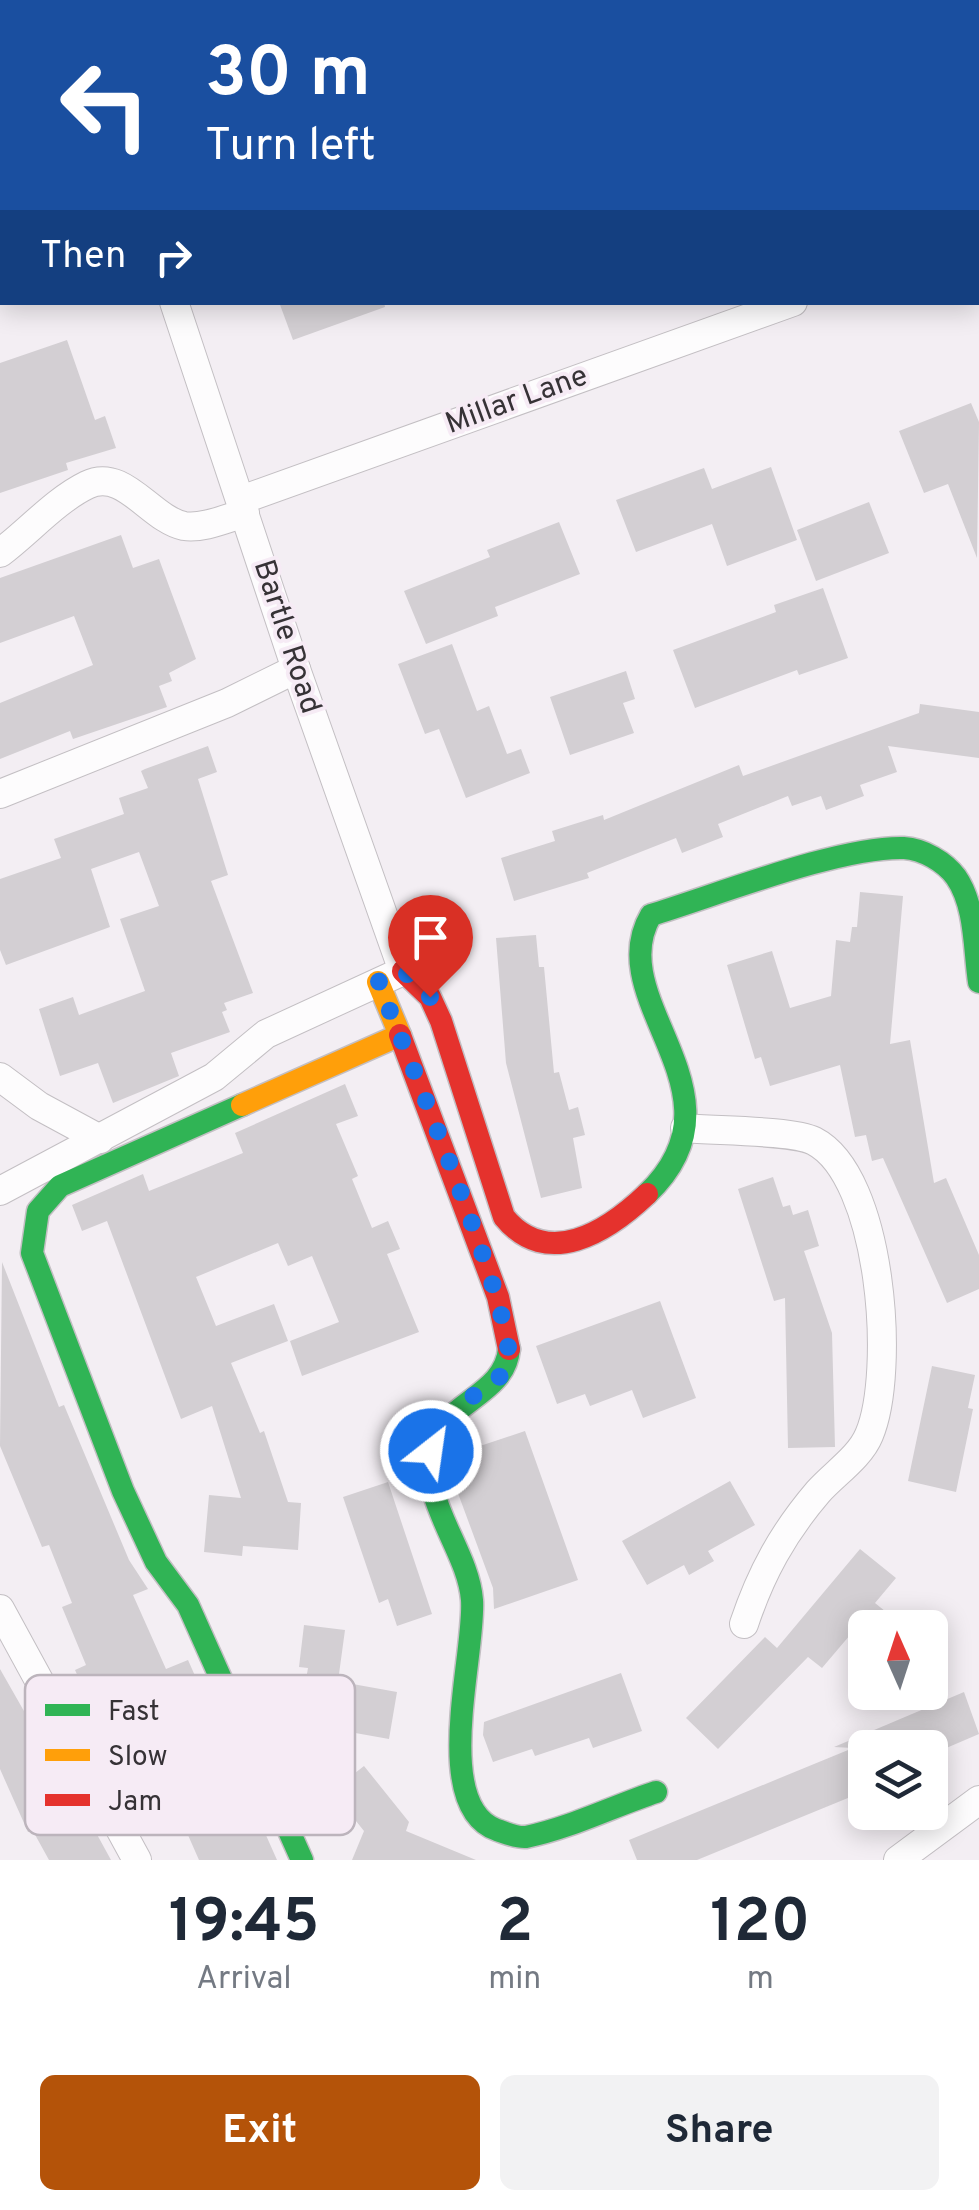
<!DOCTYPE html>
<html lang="en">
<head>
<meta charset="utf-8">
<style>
  :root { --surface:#fff; --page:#f2f2f3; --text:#1f2937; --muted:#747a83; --accent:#b45309 }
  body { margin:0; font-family:Overpass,sans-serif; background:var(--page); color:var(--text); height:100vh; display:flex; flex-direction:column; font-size:38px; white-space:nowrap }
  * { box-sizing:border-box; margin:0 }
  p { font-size:32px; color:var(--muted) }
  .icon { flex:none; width:55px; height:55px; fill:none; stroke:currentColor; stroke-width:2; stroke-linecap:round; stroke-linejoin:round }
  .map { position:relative; height:1860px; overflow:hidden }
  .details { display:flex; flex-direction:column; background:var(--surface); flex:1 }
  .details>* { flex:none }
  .hud { position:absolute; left:0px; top:0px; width:980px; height:305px; box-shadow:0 5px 25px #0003; background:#1a4fa0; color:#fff; overflow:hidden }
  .needle { width:65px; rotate:357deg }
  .tools { position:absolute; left:848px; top:1610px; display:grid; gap:20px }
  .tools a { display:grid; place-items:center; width:100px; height:100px; border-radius:15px; background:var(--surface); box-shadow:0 5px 25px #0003; font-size:50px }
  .pin { position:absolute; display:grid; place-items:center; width:85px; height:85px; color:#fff; margin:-102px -42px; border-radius:50% 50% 50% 0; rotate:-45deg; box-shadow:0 0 10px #0007 }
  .pin .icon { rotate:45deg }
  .me { position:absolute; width:110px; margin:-55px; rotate:30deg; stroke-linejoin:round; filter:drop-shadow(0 0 8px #0008) }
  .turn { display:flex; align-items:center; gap:35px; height:210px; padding:0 40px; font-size:45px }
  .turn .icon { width:130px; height:130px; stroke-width:2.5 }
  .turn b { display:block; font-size:70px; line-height:85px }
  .then { display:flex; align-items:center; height:95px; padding:0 40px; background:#0003; gap:20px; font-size:38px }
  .eta { display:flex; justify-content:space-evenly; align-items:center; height:170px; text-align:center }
  .eta b { font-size:60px; font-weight:700; line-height:70px }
  .action { display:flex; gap:20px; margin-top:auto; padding:20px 40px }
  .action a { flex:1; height:115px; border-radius:15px; background:var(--accent); color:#fff; font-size:40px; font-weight:700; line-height:115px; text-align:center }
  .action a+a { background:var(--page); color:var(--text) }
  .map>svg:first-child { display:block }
  .building { fill:#d3cfd3 }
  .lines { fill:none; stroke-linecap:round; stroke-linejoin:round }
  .street-casing { stroke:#c3bfc3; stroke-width:30 }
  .fast-casing { stroke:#c3bfc3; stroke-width:25 }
  .slow-casing { stroke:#c3bfc3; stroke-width:25 }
  .jam-casing { stroke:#c3bfc3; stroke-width:25 }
  .street { stroke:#fdfcfd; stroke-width:28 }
  .fast { stroke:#30b455; stroke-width:22 }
  .slow { stroke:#ff9f0a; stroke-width:22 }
  .jam { stroke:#e5322d; stroke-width:22 }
  .route { stroke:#1a73e8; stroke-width:18; stroke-dasharray:0 32.4 }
  .labels { text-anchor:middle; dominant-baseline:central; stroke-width:8; stroke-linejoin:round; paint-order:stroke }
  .street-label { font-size:30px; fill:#363236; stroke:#f6ebf5 }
  .key { fill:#f6ebf5; stroke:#bcb4bc; stroke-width:2.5 }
  .key-label { font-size:28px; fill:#363236 }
</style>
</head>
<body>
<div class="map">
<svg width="979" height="1860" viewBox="0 0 979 1860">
  <rect width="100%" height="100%" fill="#f3eef3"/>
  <g class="building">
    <path d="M279,302H384L385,307L293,340Z"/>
    <path d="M67,340L95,420L105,416L116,448L66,463L68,470L0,493V363Z"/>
    <path d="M971,403L979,422L977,558L948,484L924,493L899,431Z"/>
    <path d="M771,467L797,540L727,566L712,524L636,552L616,500L704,468L712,489Z"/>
    <path d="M869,502L889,553L816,581L797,530Z"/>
    <path d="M559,522L580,574L495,607L498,616L426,644L404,591L490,557L487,550Z"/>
    <path d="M121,535L133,568L159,559L196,659L169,673L172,681L159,686L167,707L73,739L70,731L0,759V703L93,665L74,616L0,643V578Z"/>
    <path d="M823,588L848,658L799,675L797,670L695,708L673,650L776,612L774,605Z"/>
    <path d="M452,644L477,711L489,706L507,754L521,749L530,773L466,798L439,729L425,734L398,664Z"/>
    <path d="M626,671L635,699L623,703L634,733L570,755L550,697Z"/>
    <path d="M920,704L979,712V758L888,746L897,772L860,785L864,796L826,810L821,796L792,806L788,796L718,824L723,837L682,853L676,838L587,873L589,878L514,901L501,858L555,841L552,831L603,815L604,820L739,765L743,776L919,713Z"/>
    <path d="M208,746L217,772L198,779L228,875L211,881L253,993L224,1003L227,1010L222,1012L230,1032L171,1053L179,1076L113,1103L98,1063L60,1076L39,1009L73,997L79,1015L145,991L120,919L159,906L139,852L91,869L110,927L6,965L0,950V879L61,858L54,839L124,814L119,798L148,788L141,771L145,769Z"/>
    <path d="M860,892L903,896L890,1044L910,1040L934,1183L946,1178L979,1255V1289L947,1303L883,1158L872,1161L866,1135L855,1137L840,1065L770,1086L761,1057L755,1059L727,965L772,951L790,1008L831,996L836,940L850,942L852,927H857Z"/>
    <path d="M536,935L539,967H544L554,1073L559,1072L569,1110L578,1107L585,1135L573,1138L582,1188L541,1198L506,1063L496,938Z"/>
    <path d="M345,1084L358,1116L336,1124L358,1176L352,1179L372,1228L388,1221L400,1249L387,1254L419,1332L302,1376L290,1341L339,1322L312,1256L288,1266L278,1243L196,1277L216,1326L274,1304L288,1341L231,1363L260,1433L264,1431L288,1502L301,1503L298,1550L243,1546L242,1556L204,1552L209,1495L241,1498L212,1406L181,1419L107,1221L82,1231L72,1205L143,1174L149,1191L243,1153L235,1133Z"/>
    <path d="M773,1177L783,1207L790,1205L793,1215L808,1210L819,1246L804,1251L832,1333L835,1447L788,1448L785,1298L774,1301L738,1189Z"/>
    <path d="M2,1262L59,1407L64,1405L129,1560L148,1589L133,1595L166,1669L188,1660L277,1860H199L162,1776L153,1780L114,1692L90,1703L75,1670L86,1665L62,1607L72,1603L49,1545L42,1547L0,1446Z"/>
    <path d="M660,1301L696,1398L643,1418L632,1390L590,1406L585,1394L557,1404L536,1346Z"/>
    <path d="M932,1366L975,1375L968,1408L973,1409L956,1492L908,1481Z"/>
    <path d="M525,1431L578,1580L494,1609L493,1588L459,1496L453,1455Z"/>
    <path d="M730,1481L755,1525L708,1551L714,1561L689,1575L684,1565L647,1585L622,1541Z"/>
    <path d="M388,1482L432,1614L397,1626L388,1599L379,1603L343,1497Z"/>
    <path d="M860,1549L896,1578L875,1603L906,1628H856L822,1668L808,1657L718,1749L686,1718L765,1637L777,1648Z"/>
    <path d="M304,1625L345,1630L339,1674L348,1676L347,1683L397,1692L389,1739L333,1729L346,1745L296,1736L308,1668L299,1667Z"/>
    <path d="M0,1669L49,1755L57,1751L71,1775L66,1778L111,1860H49L33,1831L28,1832L0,1769Z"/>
    <path d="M621,1673L642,1731L593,1748L589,1738L535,1756L532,1749L493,1762L483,1735L484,1722Z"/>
    <path d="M964,1692L979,1734L930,1755V1748H865V1791L697,1860H637L629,1840L853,1748L834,1747Z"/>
    <path d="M364,1766L409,1822L406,1831L476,1860H352L364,1831L332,1791Z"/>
  </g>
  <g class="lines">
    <defs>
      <g id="street">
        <path d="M69,0L70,2"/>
        <path d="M0,68L2,66"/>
        <path d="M978,237L979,236"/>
        <path d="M241,500L793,302"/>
        <path d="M0,553C28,532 56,500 87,485C124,467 150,519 184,526C203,529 227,518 245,513"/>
        <path d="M0,794L227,703L296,669"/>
        <path d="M0,1077L39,1106L100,1139"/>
        <path d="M685,1128C713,1131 792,1130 814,1141C882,1176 896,1372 869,1435C860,1457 834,1474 818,1492C783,1533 761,1573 744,1624"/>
        <path d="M0,1191L214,1077L266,1034L403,971L296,669L174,302"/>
        <path d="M0,1609L137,1860"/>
        <path d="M898,1860L979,1800"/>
      </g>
      <g id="fast">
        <path d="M242,1105L60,1186L38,1211L32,1253L123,1491L156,1562L188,1605L302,1860"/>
        <path d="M647,1194C753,1093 600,1001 651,915C717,895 840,846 904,848C923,849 945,862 956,877C976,906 974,949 979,982"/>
        <path d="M509,1349C505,1396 443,1402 432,1447C419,1501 468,1549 472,1600C476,1652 430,1806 497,1830C506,1833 517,1838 526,1837C570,1828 614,1806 656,1792"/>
      </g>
      <path id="slow" d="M242,1105L400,1035L378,982"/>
      <g id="jam">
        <path d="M403,971L430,997L441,1021L504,1217C547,1270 607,1232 647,1194"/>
        <path d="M400,1035L498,1297L509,1349"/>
      </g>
    </defs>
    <use href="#street" class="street-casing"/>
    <use href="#fast" class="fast-casing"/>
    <use href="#slow" class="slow-casing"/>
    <use href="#jam" class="jam-casing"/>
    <use href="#street" class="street"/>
    <use href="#fast" class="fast"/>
    <use href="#slow" class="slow"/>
    <use href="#jam" class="jam"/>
  </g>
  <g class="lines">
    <path class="route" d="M430,997L403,970L378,982C400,1035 519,1324 508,1362C500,1389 463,1396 446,1416C438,1426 434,1439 431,1451"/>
  </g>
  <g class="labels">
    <g class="street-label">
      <text transform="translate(517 401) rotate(-20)">Millar Lane</text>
      <text transform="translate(286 637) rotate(72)">Bartle Road</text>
    </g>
  </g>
  <rect x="25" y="1675" width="330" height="160" rx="15" class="key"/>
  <rect x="45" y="1704" width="45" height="12" fill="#30b455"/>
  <rect x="45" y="1749" width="45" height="12" fill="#ff9f0a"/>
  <rect x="45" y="1794" width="45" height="12" fill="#e5322d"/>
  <g class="key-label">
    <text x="108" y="1720">Fast</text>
    <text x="108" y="1765">Slow</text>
    <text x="108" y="1810">Jam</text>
  </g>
</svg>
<div class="tools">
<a><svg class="needle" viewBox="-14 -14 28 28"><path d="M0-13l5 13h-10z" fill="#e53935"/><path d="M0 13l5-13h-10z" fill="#747a83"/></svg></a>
<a><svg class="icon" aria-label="layers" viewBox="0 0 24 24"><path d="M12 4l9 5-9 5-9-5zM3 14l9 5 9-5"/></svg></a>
</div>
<div class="pin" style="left:430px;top:997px;background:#d93025"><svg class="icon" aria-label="arrive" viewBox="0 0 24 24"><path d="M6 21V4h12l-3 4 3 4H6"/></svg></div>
<svg class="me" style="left:431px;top:1451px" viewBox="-20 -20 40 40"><circle r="17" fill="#1a73e8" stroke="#fff" stroke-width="3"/><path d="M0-11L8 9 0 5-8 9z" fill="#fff"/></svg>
<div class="hud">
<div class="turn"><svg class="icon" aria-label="left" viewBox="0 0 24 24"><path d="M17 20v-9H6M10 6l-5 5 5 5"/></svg><div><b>30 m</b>Turn left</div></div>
<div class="then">Then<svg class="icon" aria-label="right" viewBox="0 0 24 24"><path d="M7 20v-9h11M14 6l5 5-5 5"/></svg></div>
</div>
</div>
<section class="details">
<div class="eta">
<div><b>19:45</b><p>Arrival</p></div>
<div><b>2</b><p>min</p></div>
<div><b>120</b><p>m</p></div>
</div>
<div class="action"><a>Exit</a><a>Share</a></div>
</section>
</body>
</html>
